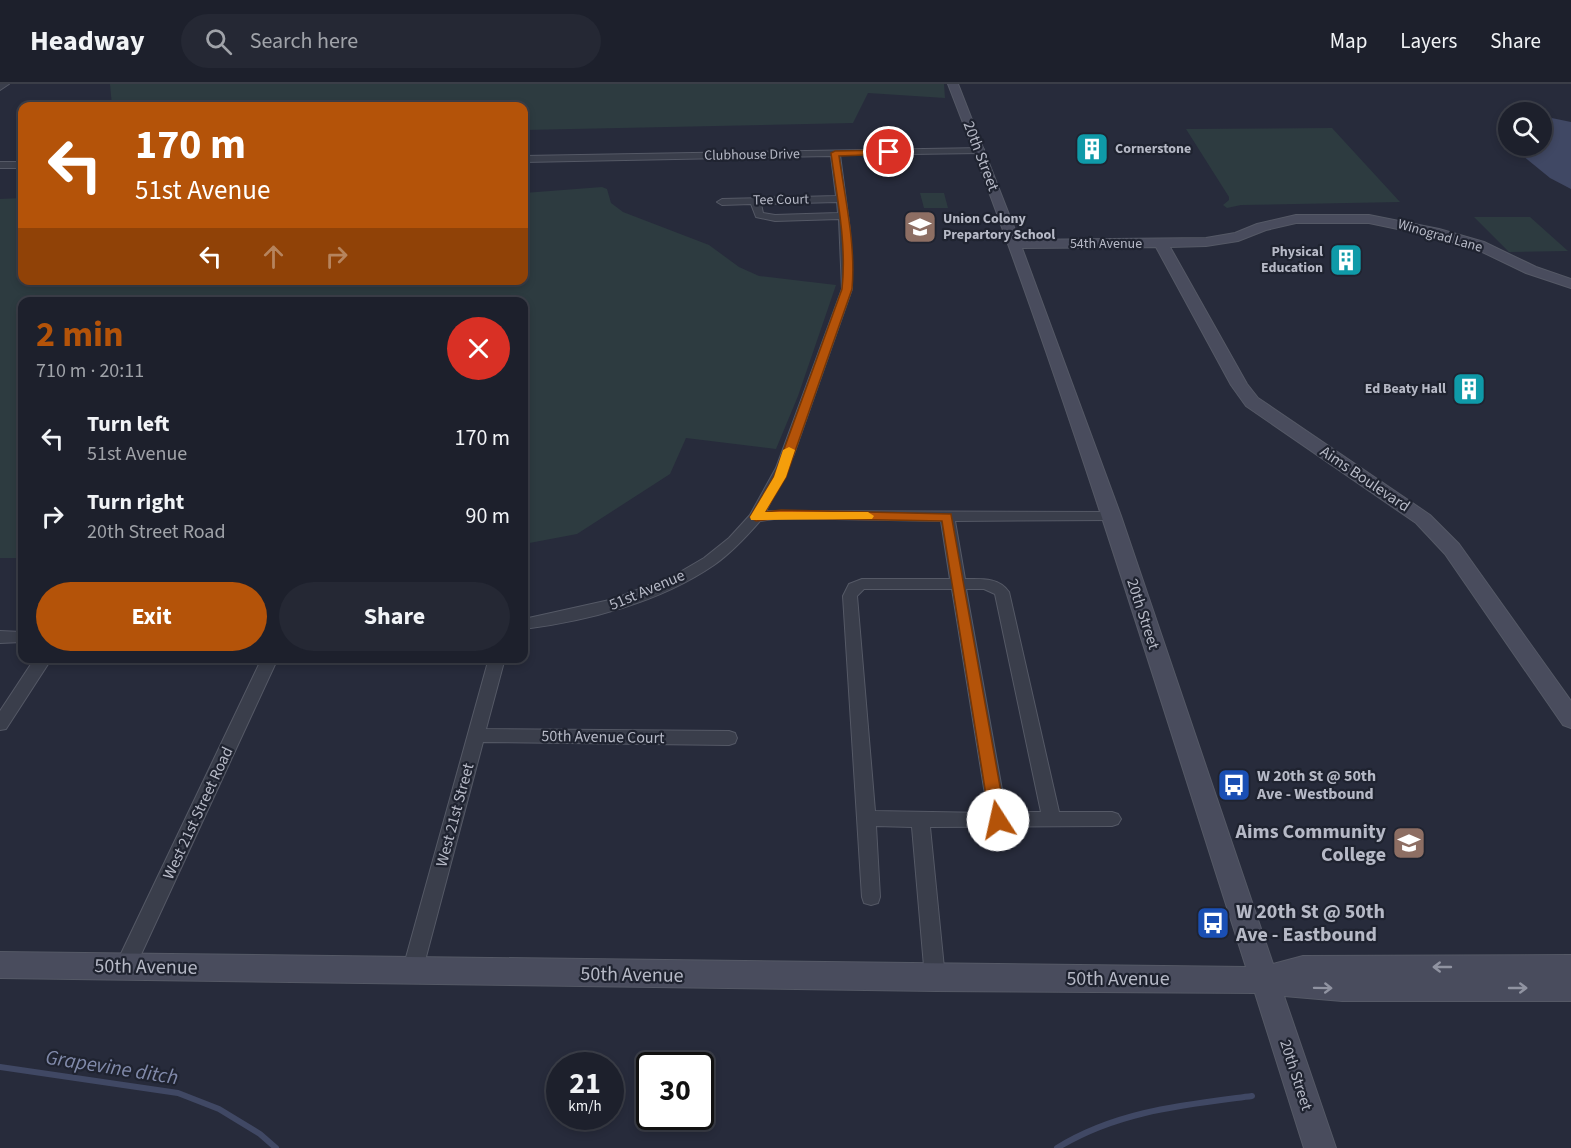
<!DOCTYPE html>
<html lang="en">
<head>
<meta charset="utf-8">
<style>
  :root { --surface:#1d202c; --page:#252834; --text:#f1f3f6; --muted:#a0a3a9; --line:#3b3e48; --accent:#b45309 }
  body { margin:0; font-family:"Source Sans 3",sans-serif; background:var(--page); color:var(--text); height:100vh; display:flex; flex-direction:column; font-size:22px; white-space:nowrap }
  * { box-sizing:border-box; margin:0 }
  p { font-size:20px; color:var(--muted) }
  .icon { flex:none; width:33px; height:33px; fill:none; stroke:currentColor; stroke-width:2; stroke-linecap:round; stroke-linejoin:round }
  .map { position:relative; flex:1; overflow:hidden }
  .details { position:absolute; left:18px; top:213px; width:510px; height:366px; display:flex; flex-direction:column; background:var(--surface); border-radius:12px; box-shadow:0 3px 9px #0003,0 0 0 2px var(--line) }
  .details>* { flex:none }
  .banner { position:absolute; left:18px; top:18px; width:510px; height:183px; border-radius:12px; box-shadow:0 3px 9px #0003,0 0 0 2px var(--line); background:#b45309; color:#fff; overflow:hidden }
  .buttons { position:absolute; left:1498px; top:18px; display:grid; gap:12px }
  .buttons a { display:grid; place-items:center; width:54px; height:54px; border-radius:50%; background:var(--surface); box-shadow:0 3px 9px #0003,0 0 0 2px var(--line); font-size:30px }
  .speed { position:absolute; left:546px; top:968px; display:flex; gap:12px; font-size:30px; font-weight:700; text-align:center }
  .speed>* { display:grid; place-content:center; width:78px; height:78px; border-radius:50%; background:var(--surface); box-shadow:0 3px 9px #0003,0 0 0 2px var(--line); line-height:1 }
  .speed small { font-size:15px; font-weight:400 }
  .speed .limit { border:3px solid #111; border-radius:9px; background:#fff; color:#111 }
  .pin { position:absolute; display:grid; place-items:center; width:51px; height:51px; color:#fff; margin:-26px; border:3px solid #fff; border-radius:50%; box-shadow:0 2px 6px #0007 }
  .me { position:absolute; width:66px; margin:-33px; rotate:350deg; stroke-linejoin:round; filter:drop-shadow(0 0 4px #0008) }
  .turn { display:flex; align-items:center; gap:21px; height:126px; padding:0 18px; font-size:27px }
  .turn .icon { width:78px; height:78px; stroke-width:2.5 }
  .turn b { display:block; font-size:42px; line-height:51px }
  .lanes { display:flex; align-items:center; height:57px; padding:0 18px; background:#0003; justify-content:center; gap:30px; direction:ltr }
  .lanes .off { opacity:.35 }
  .round { display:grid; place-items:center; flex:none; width:63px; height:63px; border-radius:32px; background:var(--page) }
  .summary { display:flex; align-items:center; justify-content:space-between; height:102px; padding:0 18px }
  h1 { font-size:36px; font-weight:700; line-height:45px; color:var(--accent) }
  .action { display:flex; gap:12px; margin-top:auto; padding:12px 18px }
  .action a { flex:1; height:69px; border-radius:36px; background:var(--accent); color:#fff; font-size:24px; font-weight:700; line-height:69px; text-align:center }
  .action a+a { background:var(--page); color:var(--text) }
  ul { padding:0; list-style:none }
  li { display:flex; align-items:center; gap:18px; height:78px; padding:0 18px }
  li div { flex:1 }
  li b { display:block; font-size:22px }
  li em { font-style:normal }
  header { display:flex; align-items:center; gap:36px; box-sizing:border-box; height:84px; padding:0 30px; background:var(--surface); border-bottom:2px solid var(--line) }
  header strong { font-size:28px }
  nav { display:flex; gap:33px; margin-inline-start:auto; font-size:21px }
  .search { width:420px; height:54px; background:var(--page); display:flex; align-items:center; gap:15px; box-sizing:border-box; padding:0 21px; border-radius:33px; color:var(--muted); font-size:22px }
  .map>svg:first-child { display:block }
  .green { fill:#2d3b40 }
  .water { fill:#404864 }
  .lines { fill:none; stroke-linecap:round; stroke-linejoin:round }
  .stream { stroke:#404864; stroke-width:6 }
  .street-casing { stroke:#555966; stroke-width:2 }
  .secondary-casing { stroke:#555966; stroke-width:2 }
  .street { fill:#3a3e4b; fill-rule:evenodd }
  .secondary { fill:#494c5d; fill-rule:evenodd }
  .oneway { stroke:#9093a1 }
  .route { fill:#b45309; stroke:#753606; stroke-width:1.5 }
  .slow { fill:#f59e0b }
  .labels { text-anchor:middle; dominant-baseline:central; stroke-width:4.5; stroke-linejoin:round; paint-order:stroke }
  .far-poi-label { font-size:14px; font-weight:bold; fill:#b6b9c6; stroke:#1f2330; text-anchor:start }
  .far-street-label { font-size:14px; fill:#b6b9c6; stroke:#1f2330 }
  .street-label { font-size:16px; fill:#b6b9c6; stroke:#1f2330 }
  .poi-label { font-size:16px; font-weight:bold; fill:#b6b9c6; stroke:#1f2330; text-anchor:start }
  .near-poi-label { font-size:20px; font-weight:bold; fill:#b6b9c6; stroke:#1f2330; text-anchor:end }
  .near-street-label { font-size:20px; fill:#b6b9c6; stroke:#1f2330 }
  .near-water-label { font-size:21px; font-style:italic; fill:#818aaa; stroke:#1f2330 }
</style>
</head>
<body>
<header>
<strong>Headway</strong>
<div class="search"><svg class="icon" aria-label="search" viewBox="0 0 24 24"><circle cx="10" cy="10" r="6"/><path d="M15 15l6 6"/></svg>Search here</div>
<nav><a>Map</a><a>Layers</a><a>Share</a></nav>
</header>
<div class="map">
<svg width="1571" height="1064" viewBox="0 0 1571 1064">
  <rect width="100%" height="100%" fill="#272b3b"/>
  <g class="green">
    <path d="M110,0H944L945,14L868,9L853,39L524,46V22H112Z"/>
    <path d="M1332,44L1400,118L1241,121L1227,124L1223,121L1229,116V113L1186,45Z"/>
    <path d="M602,103L607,105L611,119L623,128L709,161L739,183L759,192L836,201L798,312L776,365L686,354L670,390L577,450L524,460V218H22V474H0V115L22,114V196H524V109Z"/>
    <path d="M920,109H944L948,124H924Z"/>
    <path d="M1474,133H1530L1568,167L1509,168Z"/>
  </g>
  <path class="water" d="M1542,32L1571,38V105L1550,94L1511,62H1542Z"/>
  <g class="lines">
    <g class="stream">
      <path d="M0,983L178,1009L219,1025L260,1050L276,1064"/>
      <path d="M1057,1064C1117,1027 1183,1021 1252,1012"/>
    </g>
    <defs>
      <g id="street">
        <path d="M0,0H9L0,6Z"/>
        <path d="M983,64L984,66L980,69L840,71L850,147L852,205L794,370L766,427L1111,428L1118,432L1111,436L955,437L965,495C981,495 999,493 1009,508L1059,728H1112L1118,730L1121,735L1118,740L1112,742L930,743L945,894L942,901L935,903L928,901L925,894L912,743L876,742L880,813L878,819L871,821L864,819L862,813L843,512L849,500L862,495H950L941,437L781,434L760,437C746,453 731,469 714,481C660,518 588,537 524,545V535L614,515L675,491L704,474L729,454L750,431L776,384L842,205L839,135L775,137L756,133L751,120L722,121L717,118L722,115L836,112L831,72L524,78V72ZM837,118L838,129L775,131L763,129L761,120ZM864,505H952L988,729L875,727L857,512ZM966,505H984L995,510L1041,728H1006Z"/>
        <rect x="0" y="78" width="22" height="6"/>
        <path d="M0,547L22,548V558L0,559Z"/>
        <path d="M35,574H52L6,645L0,646V627Z"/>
        <path d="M262,574H278L132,890L125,892L118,890L115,883L118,876Z"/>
        <path d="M489,574H505L486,645L729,647L735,649L737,654L735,659L729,661L483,658L422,888L419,895L412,897L405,895L402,888Z"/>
      </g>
      <path id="secondary" d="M948,0H958L1019,156L1206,154L1235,149L1257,140L1296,131H1369L1439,145L1484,158L1536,183L1571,195V204L1526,189L1474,164L1436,153L1369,139H1296L1266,146L1238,157L1206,162L1170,163L1247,300L1258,314L1430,431L1459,460L1571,617V644L1563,641L1445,470L1416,439L1246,322L1231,301L1156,163L1022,164L1121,432L1273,880L1303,872L1571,871V917H1342L1284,912L1336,1064H1304L1255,909L935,907L0,894V868L1246,883C1151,587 1061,289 948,0Z"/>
    </defs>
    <use href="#street" class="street-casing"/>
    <use href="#secondary" class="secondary-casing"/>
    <use href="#street" class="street"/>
    <use href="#secondary" class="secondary"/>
  </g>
  <defs><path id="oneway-shaft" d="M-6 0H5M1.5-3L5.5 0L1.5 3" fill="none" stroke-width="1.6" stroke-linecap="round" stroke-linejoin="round" transform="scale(1.5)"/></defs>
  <g class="oneway">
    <use href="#oneway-shaft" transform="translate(1442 883) rotate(180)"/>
    <use href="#oneway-shaft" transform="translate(1323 904) rotate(1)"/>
    <use href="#oneway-shaft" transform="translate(1518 904)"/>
  </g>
  <path class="route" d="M889,66L893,68L892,70L839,72C845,115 856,161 852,205L786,393L765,428L781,426L951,430L1006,736L1004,741L998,743L992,741L990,736L942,437L781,434L756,437L750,433L774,393L842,205C847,161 837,113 831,69L835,67Z"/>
  <path class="slow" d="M789,363L795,366L786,393L765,428H868L874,432L872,435L751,436L750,433L774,393L783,366Z"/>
  <defs>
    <symbol id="building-square" viewBox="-11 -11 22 22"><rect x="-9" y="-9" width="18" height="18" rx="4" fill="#0f9aa8" stroke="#1f2330"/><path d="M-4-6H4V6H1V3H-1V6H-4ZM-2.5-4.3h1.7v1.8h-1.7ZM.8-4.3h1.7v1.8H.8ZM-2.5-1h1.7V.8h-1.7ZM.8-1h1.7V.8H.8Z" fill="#fff"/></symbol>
    <symbol id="school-square" viewBox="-11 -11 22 22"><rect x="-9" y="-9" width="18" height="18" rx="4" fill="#8d6e63" stroke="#1f2330"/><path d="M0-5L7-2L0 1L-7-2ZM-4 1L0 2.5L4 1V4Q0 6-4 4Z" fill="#fff"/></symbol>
    <symbol id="bus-square" viewBox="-11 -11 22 22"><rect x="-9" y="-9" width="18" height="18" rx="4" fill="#1a4fb4" stroke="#1f2330"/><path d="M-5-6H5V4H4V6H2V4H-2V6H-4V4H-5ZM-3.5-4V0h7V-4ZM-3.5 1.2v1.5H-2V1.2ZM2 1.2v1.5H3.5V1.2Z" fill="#fff"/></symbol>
    <symbol id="university-square" viewBox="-11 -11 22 22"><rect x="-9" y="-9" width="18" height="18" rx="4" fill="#8d6e63" stroke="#1f2330"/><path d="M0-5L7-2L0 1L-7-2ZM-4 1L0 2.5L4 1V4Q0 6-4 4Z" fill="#fff"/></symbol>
  </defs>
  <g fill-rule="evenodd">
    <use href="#building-square" x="1073" y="46" width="38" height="38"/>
    <use href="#school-square" x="901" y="124" width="38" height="38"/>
    <use href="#building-square" x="1327" y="157" width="38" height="38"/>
    <use href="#building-square" x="1450" y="286" width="38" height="38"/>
    <use href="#bus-square" x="1215" y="682" width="38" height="38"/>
    <use href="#university-square" x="1390" y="740" width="38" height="38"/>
    <use href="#bus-square" x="1194" y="820" width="38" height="38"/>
  </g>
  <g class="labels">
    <g class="far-poi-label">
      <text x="1115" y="65">Cornerstone</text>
      <text x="943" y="135">Union Colony<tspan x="943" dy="16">Prepartory School</tspan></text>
      <text x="1323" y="168" text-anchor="end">Physical<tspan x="1323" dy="16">Education</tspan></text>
      <text x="1446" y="305" text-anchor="end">Ed Beaty Hall</text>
    </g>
    <g class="far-street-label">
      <text transform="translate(752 71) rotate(-1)">Clubhouse Drive</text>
      <text transform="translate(781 116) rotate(-1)">Tee Court</text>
      <text transform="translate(1440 152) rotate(16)">Winograd Lane</text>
      <text x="1106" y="160">54th Avenue</text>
    </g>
    <g class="street-label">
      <text transform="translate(981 72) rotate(69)">20th Street</text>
      <text transform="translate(1365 395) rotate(34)">Aims Boulevard</text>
      <text transform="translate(647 506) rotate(-23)">51st Avenue</text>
      <text transform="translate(1143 530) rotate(72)">20th Street</text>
      <text transform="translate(603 653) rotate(1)">50th Avenue Court</text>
      <text transform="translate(198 729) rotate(-65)">West 21st Street Road</text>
      <text transform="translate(455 731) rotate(-75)">West 21st Street</text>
      <text transform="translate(1296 991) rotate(72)">20th Street</text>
    </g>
    <g class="poi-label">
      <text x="1257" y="692">W 20th St @ 50th<tspan x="1257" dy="18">Ave - Westbound</tspan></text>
    </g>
    <g class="near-poi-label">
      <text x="1386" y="748">Aims Community<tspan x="1386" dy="23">College</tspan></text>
      <text x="1236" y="828" text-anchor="start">W 20th St @ 50th<tspan x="1236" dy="23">Ave - Eastbound</tspan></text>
    </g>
    <g class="near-street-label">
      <text transform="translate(146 883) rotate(1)">50th Avenue</text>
      <text transform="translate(632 891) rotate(1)">50th Avenue</text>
      <text x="1118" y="895">50th Avenue</text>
    </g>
    <g class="near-water-label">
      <text transform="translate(112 983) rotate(9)">Grapevine ditch</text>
    </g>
  </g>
</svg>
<div class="buttons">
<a><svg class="icon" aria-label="search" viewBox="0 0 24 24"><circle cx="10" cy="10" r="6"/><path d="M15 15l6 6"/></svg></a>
</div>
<div class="speed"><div>21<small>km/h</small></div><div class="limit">30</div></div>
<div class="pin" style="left:889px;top:68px;background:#d93025"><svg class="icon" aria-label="arrive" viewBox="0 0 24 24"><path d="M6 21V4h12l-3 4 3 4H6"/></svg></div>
<svg class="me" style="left:998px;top:736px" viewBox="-20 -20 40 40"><circle r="19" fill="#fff"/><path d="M0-13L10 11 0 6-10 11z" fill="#b45309"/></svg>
<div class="banner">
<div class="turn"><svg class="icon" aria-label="left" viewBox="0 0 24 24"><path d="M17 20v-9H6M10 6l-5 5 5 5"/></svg><div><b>170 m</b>51st Avenue</div></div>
<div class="lanes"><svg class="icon" aria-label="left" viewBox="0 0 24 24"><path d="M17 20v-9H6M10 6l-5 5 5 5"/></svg><svg class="icon off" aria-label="ahead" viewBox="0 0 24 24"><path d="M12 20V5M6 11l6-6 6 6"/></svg><svg class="icon off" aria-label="right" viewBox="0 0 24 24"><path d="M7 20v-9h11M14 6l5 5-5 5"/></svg></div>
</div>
<section class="details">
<div class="summary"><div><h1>2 min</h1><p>710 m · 20:11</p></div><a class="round" style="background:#d93025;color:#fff"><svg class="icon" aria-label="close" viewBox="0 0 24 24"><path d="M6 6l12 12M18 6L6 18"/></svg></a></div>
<ul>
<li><svg class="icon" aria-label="left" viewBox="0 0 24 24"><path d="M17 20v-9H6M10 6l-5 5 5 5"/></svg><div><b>Turn left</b><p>51st Avenue</p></div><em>170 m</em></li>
<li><svg class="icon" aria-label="right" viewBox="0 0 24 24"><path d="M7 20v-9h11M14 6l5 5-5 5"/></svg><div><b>Turn right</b><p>20th Street Road</p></div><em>90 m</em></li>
</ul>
<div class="action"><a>Exit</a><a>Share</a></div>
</section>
</div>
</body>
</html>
